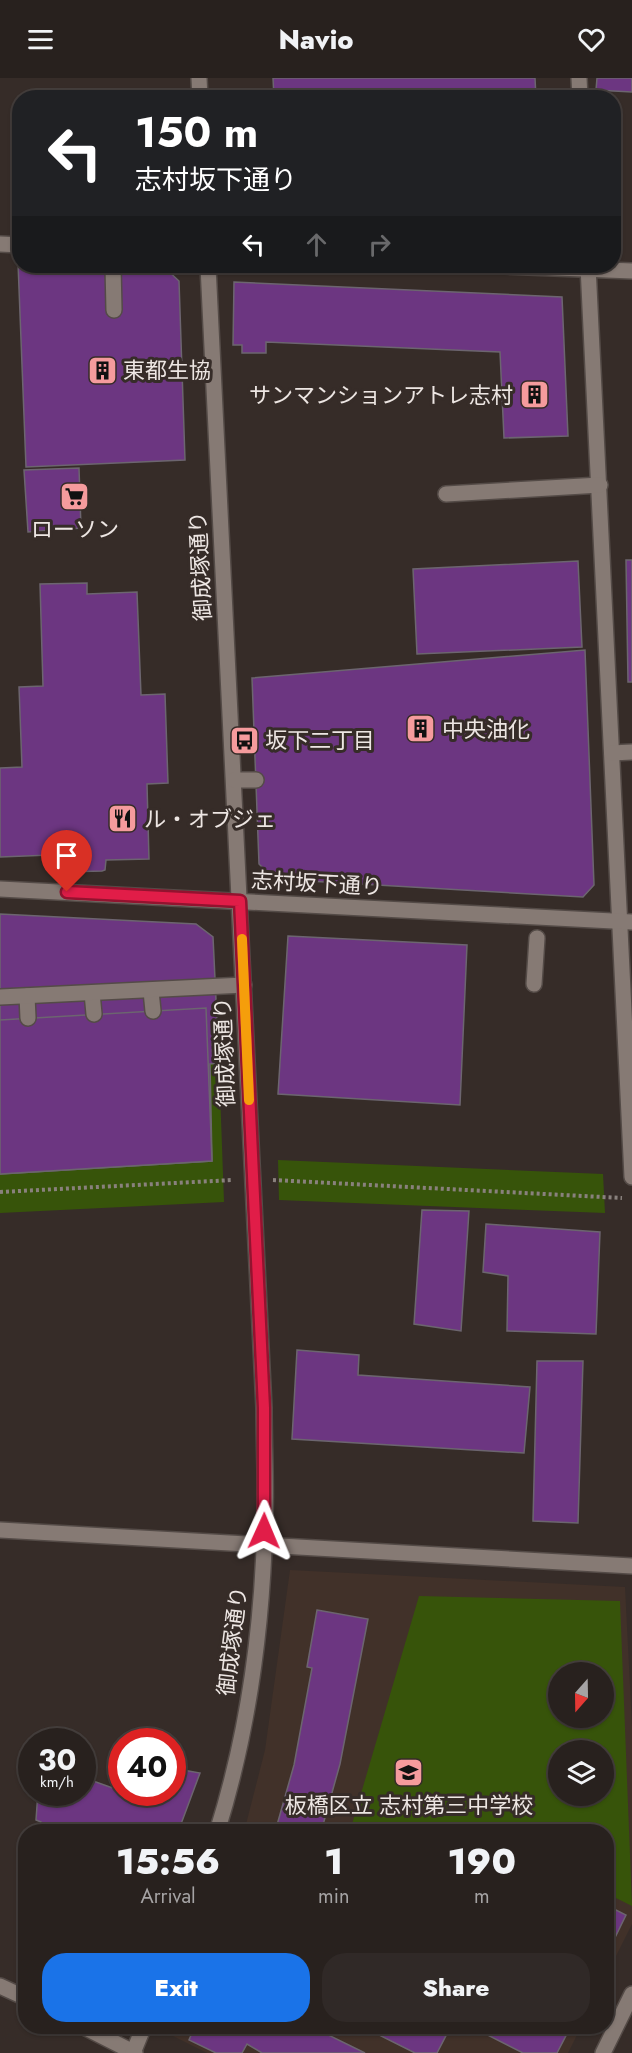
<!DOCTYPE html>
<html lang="en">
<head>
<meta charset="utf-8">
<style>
  :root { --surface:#28211e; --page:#302927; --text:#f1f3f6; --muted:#a5a3a4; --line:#443e3c; --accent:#1a73e8 }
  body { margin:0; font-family:Jost,"Noto Sans JP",sans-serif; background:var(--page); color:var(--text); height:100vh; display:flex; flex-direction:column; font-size:22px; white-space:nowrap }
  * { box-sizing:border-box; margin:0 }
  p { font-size:20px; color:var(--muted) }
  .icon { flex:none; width:33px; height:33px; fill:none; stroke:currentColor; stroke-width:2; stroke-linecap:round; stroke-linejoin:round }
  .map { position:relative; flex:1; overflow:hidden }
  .side { position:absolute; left:18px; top:1746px; width:596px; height:210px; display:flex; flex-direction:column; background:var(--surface); border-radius:24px; box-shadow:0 2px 4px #0004,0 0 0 2px var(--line) }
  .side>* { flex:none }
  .top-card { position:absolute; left:12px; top:12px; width:609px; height:183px; border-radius:24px; box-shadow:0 2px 4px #0004,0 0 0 2px var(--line); background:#202124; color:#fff; overflow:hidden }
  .needle { width:39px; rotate:200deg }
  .tools { position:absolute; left:548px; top:1584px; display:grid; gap:12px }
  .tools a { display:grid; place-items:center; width:66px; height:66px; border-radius:50%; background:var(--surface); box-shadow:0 2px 4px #0004,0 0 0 2px var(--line); font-size:30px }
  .speed { position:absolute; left:18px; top:1650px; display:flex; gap:12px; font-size:30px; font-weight:700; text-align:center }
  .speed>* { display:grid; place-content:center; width:78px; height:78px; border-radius:50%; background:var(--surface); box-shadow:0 2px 4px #0004,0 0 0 2px var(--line); line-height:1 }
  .speed small { font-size:15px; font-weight:400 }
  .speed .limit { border:9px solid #d22; background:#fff; color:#111 }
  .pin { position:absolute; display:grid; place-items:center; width:51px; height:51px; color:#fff; margin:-62px -26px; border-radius:50% 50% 50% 0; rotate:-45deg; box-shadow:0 0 6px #0007 }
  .pin .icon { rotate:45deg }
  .me { position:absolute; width:66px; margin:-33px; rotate:1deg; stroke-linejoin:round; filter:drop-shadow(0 0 4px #0008) }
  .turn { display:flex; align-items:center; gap:21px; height:126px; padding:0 24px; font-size:27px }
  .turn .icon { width:78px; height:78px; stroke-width:2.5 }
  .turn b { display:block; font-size:42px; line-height:51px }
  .lanes { display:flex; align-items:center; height:57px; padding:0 24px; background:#0003; justify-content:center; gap:30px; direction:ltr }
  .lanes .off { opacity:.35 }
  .eta { display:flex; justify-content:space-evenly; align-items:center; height:102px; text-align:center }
  .eta b { font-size:36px; font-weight:800; line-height:42px }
  .cta { display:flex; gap:12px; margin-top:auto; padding:12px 24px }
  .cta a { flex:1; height:69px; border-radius:24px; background:var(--accent); color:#fff; font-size:24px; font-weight:800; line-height:69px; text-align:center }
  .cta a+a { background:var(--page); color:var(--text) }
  header { display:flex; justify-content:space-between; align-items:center; height:78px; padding:0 24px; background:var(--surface); font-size:27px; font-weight:800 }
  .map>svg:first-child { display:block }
  .built { fill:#413129; fill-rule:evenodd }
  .green { fill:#37540a; fill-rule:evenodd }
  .building { fill:#6c3681; stroke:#6c656f; stroke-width:1.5 }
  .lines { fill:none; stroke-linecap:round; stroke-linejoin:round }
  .minor-casing { stroke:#544b47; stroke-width:18 }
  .path { stroke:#89817d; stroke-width:4; stroke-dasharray:3 3; stroke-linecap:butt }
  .minor { stroke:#867a74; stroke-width:15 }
  .route-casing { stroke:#92132f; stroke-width:15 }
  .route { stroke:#e11d48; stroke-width:10 }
  .slow { stroke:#f59e0b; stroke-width:10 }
  .labels { text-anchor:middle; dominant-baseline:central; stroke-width:6; stroke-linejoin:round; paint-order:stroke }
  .poi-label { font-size:22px; fill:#ede6e3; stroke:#362c28; text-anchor:start }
  .street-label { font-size:22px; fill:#ede6e3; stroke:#362c28 }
</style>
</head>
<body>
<header><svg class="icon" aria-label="menu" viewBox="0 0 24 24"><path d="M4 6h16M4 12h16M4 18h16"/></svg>Navio<svg class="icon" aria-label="heart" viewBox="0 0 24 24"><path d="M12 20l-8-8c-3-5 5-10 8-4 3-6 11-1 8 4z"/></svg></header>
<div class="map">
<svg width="632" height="1975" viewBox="0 0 632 1975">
  <rect width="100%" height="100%" fill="#362c28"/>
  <g class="built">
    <path d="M290,1492L625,1509L632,1648V1846L606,1898V1754H244L265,1672ZM558,1594H603V1640H558ZM558,1672H603V1718H558Z"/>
    <path d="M172,1948L581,1949L568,1975H207L169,1956Z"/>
  </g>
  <g class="green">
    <path d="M219,985L224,1124L0,1135V1096L212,1083L210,986Z"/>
    <path d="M278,1082L603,1096L605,1135L279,1122Z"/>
    <path d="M419,1518L620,1523L632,1828L606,1815V1754L350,1753ZM603,1594V1640H558V1594ZM603,1672V1718H558V1672Z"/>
  </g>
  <g class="building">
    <path d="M273,0H535L536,20H274Z"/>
    <path d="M597,0H632V14L596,12Z"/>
    <path d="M18,185L20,188L165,190L179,203L185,382L26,389Z"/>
    <path d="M234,204L562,219L568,358L504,360L500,274L266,264V275H242V267H233Z"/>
    <path d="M79,390L81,450L28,454L24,392Z"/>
    <path d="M626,482H632V604H628Z"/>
    <path d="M578,483L582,569L417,576L413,491Z"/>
    <path d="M87,505V516L137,514L141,617L165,616L168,705L147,706L149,781L106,782L105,792L102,793L64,794L50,786V777L0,779V690L22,689L19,609L43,608L40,506Z"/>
    <path d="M585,572L594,807L583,819L274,801L259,786L252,600Z"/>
    <path d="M0,836L196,846L213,859L219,985L210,986L212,1083L0,1096Z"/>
    <path d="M288,858L467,867L460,1027L278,1016Z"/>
    <path d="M206,930L212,1083L0,1096V942Z"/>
    <path d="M422,1132L469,1133L461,1253L414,1246Z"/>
    <path d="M486,1146L600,1154L596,1256L507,1253L508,1198L483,1194Z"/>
    <path d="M297,1272L359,1277L358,1297L530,1309L524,1375L292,1361Z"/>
    <path d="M537,1283H583L578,1445L533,1443Z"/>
    <path d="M317,1532L368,1541L340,1686L321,1754H275L294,1687L312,1590L307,1589Z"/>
    <path d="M172,1690L200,1695L181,1746L184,1747L181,1754H51L39,1749L41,1744L36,1742L38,1714H82V1699L135,1718L136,1714H172Z"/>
    <path d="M606,1827L626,1837L606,1878Z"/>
    <path d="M195,1948H310L365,1975H262L247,1966L242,1975H216L189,1962Z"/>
    <path d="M383,1948H451L437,1975H415L379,1957Z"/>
    <path d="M470,1948H571L557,1975H523Z"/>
  </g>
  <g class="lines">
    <defs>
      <g id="minor">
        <path d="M199,0L200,20"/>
        <path d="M579,0L580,20"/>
        <path d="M0,166L20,167"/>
        <path d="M113,188L114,232"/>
        <path d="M208,188L264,1330C264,1366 266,1403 265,1439C263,1545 249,1652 217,1754"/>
        <path d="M505,188L632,193"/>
        <path d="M588,188L632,1099"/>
        <path d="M446,416L600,407"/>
        <path d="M612,675L632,674"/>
        <path d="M234,702H256"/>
        <path d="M0,811L632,844"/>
        <path d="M534,906L537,860"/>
        <path d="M151,913L153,933"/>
        <path d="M92,915L94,936"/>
        <path d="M27,918L28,940"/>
        <path d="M0,919L244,907"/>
        <path d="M0,1452L632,1488"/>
        <path d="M0,1908L26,1920"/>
        <path d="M82,1948L135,1975"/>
        <path d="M133,1975L144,1948"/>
        <path d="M603,1975L632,1916"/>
      </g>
    </defs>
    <use href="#minor" class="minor-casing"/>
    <g class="path">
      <path d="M224,951L213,952L214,981H226"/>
      <path d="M273,1102L622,1120"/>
      <path d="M0,1114L233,1102"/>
    </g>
    <use href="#minor" class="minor"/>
  </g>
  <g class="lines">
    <defs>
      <path id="route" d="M67,814L240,823L264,1330V1453"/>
    </defs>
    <use href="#route" class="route-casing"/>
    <use href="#route" class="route"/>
    <path class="slow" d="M242,861L249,1022"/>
  </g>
  <defs>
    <symbol id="building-square" viewBox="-11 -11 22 22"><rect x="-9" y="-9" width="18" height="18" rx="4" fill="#f59b9d" stroke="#362c28"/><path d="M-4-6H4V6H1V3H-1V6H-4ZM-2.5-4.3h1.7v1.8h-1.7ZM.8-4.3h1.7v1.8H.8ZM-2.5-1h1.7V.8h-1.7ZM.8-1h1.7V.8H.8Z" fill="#111"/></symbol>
    <symbol id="supermarket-square" viewBox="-11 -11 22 22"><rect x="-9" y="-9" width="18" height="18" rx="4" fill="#f59b9d" stroke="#362c28"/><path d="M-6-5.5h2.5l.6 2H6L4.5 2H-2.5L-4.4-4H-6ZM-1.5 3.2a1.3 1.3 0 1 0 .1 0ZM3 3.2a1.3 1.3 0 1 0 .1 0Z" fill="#111"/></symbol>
    <symbol id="bus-square" viewBox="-11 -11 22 22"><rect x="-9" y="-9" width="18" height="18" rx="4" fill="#f59b9d" stroke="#362c28"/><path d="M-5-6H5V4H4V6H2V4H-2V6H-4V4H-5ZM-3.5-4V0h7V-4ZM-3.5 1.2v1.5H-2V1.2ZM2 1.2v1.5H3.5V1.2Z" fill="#111"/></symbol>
    <symbol id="restaurant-square" viewBox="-11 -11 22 22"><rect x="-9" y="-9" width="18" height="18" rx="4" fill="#f59b9d" stroke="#362c28"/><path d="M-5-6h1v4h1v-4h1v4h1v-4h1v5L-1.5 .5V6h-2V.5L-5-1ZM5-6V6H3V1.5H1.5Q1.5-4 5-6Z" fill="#111"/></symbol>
    <symbol id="school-square" viewBox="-11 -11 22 22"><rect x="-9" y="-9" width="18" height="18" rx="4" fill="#f59b9d" stroke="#362c28"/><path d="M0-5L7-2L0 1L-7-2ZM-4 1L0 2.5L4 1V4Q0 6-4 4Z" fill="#111"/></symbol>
  </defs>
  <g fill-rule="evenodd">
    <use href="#building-square" x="86" y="276" width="33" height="33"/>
    <use href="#building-square" x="518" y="300" width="33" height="33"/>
    <use href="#supermarket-square" x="58" y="402" width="33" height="33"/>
    <use href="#building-square" x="404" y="634" width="33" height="33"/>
    <use href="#bus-square" x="228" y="646" width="33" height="33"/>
    <use href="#restaurant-square" x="106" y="724" width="33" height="33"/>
    <use href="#school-square" x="392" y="1678" width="33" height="33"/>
  </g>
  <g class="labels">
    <g class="poi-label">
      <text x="123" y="292">東都生協</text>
      <text x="513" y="317" text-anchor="end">サンマンションアトレ志村</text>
      <text x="75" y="451" text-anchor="middle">ローソン</text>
      <text x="442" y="651">中央油化</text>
      <text x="265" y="662">坂下二丁目</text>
      <text x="144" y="741">ル・オブジェ</text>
      <text x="409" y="1727" text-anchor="middle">板橋区立 志村第三中学校</text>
    </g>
    <g class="street-label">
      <text transform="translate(200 488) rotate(-93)">御成塚通り</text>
      <text transform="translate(317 805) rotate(3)">志村坂下通り</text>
      <text transform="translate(224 974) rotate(-92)">御成塚通り</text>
      <text transform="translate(232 1563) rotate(-83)">御成塚通り</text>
    </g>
  </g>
</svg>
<div class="tools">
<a><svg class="needle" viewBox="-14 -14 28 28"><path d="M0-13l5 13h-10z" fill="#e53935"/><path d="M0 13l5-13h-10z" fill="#a5a3a4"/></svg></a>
<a><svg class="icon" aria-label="layers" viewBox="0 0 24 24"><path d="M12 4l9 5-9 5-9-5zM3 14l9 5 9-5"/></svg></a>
</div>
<div class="speed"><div>30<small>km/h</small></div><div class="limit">40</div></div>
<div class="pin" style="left:67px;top:814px;background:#d93025"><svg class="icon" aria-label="arrive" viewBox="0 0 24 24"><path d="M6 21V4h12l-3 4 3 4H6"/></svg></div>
<svg class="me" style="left:264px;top:1453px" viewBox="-20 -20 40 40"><path d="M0-17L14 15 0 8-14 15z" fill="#e11d48" stroke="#fff" stroke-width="4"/></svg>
<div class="top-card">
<div class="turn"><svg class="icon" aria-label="left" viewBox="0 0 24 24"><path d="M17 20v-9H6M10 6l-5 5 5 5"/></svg><div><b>150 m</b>志村坂下通り</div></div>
<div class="lanes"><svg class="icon" aria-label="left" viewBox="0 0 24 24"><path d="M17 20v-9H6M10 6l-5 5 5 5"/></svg><svg class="icon off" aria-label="ahead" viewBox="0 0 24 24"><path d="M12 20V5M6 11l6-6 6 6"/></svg><svg class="icon off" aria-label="right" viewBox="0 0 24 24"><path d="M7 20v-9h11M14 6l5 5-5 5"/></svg></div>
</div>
<section class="side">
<div class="eta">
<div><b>15:56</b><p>Arrival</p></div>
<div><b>1</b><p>min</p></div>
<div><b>190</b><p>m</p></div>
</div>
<div class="cta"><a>Exit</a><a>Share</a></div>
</section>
</div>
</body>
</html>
